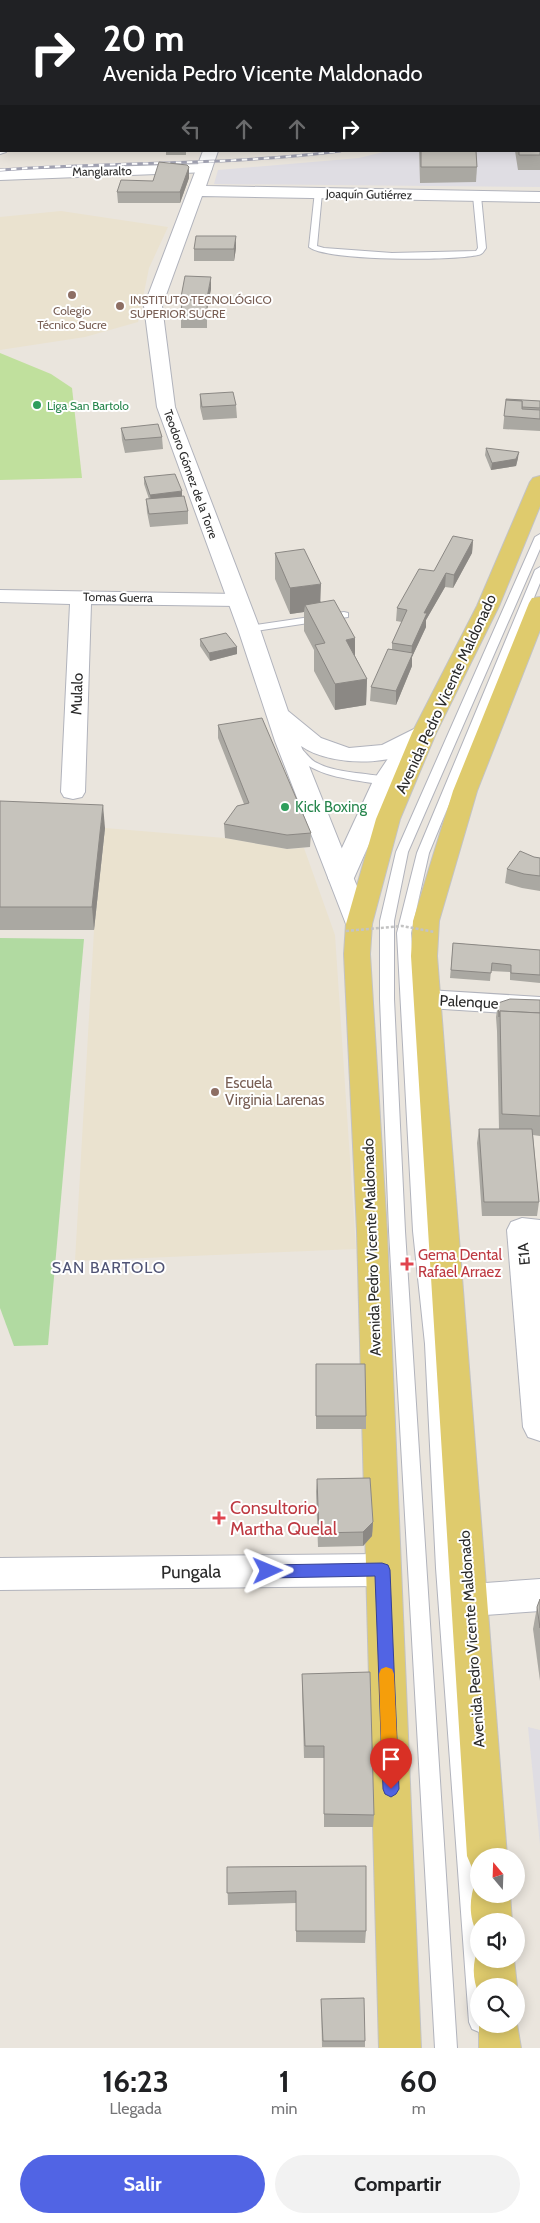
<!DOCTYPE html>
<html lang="es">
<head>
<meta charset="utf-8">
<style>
  :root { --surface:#fff; --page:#f2f2f2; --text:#202124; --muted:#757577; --accent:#5164e4 }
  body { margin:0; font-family:Cabin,sans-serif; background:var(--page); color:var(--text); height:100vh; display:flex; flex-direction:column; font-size:19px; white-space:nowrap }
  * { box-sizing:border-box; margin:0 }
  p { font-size:16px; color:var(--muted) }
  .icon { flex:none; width:28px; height:28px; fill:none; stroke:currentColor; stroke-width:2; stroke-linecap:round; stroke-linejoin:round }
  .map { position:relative; height:2048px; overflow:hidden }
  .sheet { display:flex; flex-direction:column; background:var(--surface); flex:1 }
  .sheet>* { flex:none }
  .banner { position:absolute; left:0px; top:0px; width:540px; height:152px; box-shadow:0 2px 12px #0003; background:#202124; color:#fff; overflow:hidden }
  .needle { width:32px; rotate:341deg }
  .controls { position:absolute; left:470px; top:1848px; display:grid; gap:10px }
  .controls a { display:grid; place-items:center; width:55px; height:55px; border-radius:50%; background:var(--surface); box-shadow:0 2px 12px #0003; font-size:25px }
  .pin { position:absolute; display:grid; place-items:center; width:42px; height:42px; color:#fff; margin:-51px -21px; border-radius:50% 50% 50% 0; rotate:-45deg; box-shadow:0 0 5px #0007 }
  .pin .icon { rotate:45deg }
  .me { position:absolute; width:55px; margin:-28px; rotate:89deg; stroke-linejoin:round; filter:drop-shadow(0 0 4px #0008) }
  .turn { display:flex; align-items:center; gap:18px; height:105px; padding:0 20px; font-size:22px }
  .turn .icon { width:65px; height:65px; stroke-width:2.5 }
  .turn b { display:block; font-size:35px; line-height:42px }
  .lanes { display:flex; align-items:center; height:48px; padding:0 20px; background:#0003; justify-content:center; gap:25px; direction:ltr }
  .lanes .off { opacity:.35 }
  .eta { display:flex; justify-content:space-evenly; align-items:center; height:85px; text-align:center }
  .eta b { font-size:30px; font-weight:700; line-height:35px }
  .cta { display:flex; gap:10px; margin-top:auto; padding:10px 20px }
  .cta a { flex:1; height:58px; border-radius:30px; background:var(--accent); color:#fff; font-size:20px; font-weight:700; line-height:58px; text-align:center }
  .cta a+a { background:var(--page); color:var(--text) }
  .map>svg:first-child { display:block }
  .industrial { fill:#dfdde3 }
  .education { fill:#eae2cf }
  .green { fill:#b1daa1 }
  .pitch { fill:#c0e09d }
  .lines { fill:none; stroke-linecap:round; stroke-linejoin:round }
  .lane-casing { stroke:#b1b3bc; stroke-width:2 }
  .street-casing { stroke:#b1b3bc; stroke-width:2 }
  .secondary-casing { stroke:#b1b3bc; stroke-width:2 }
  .primary-casing { stroke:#c3c3c3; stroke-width:2 }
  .lane { fill:#fff; fill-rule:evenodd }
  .street { fill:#fff; fill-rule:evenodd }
  .secondary { fill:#fff; fill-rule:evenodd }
  .primary { fill:#dfcb6d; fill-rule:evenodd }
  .rail-casing { stroke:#a1a2b2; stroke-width:3 }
  .rail { stroke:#fff; stroke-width:2; stroke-dasharray:5.5; stroke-linecap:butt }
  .path-bridge { stroke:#c3c3c3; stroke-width:2.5; stroke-dasharray:3 2; stroke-linecap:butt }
  .wall { fill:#aaa8a2 }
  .shaded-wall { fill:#8b8884 }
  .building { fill:#c6c3bc; stroke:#8b8884 }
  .route { fill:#5164e4; stroke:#354194 }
  .slow { fill:#f59e0b }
  .education-dot { fill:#8d6e63; stroke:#fff; stroke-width:2 }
  .leisure-dot { fill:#2e9e5b; stroke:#fff; stroke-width:2 }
  .health-dot { fill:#e0444e; stroke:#fff; stroke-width:2 }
  .labels { text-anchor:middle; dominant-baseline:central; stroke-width:4; stroke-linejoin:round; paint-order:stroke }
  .far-street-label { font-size:12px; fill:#2a2a2a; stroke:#fff }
  .far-education-label { font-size:12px; fill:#785e54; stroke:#fff; text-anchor:start }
  .far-leisure-label { font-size:12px; fill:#27864d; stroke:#fff; text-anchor:start }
  .street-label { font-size:15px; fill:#2a2a2a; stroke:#fff }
  .leisure-label { font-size:15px; fill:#27864d; stroke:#fff; text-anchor:start }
  .education-label { font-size:15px; fill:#785e54; stroke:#fff; text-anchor:start }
  .health-label { font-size:15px; fill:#be3a42; stroke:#fff; text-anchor:start }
  .neighbourhood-label { font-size:16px; letter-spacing:1px; fill:#505475; stroke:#fff }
  .near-health-label { font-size:18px; fill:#be3a42; stroke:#fff; text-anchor:start }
  .near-street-label { font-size:18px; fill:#2a2a2a; stroke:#fff }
</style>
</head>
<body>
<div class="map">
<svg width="540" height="2048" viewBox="0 0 540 2048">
  <rect width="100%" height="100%" fill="#eae5dd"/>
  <g class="industrial">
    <path d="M540,64V187L214,184L218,170L359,158L387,151H539Z"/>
    <path d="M528,1727L540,1730V1845Z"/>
  </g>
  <g class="education">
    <path d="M61,211L168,227L149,268L138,322L85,337L0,350V217Z"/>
    <path d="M105,828L225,838L287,849L304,848L335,935L356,1249L75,1261L94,930Z"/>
  </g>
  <g class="green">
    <path d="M305,0H540V7L539,1Z"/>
    <path d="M0,938L84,939L48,1345L14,1346L0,1308Z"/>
  </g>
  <path class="pitch" d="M0,353L51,374L72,388L82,478L0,480Z"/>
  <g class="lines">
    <defs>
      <g id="lane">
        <rect x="129" y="0" width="6" height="1"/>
        <rect x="539" y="105" width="1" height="4"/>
        <path d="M315,191L322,193L317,246L324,248L392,253L476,251L478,248L473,196L477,194L481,196L486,248C484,251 482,255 478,255C453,261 326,261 309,247Z"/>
        <path d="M540,534V549L408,852L394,921V999L405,1231L457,2048H435L389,1231L380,999V921L396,852L535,537Z"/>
        <path d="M540,567V583L429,853L411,933L429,1231L441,1344L454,1568L482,1921H479V1959H484L487,1986H479V2024H489L486,2029L479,2032L472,2029L469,2022L436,1568L425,1344L413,1231L397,933L417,853L535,570Z"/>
        <path d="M344,612L348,613V617L249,632L244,629L249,626Z"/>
        <path d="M294,744C303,747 307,757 315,762C337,774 365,772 389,778L391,781L385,785C351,779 311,778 288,748Z"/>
      </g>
      <g id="street">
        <rect x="0" y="41" width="1" height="8"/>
        <path d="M0,144L1,151L6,152L0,154Z"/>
        <path d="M204,164L212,169L209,172L0,180V170Z"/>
        <path d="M0,590L237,594L245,595L248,600L245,605L237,606L91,604L85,792L82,797L73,799L64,797L61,792L70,604L0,602Z"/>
        <path d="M409,737L417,739L421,744L397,781L354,878L350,884L341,886L332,884L328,878L373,781L401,739Z"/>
        <path d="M428,990L540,997V1015L428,1008L418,1006L414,999L418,992Z"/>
        <path d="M522,1218L540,1220V1441L528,1437L523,1427L507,1230L511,1222Z"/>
        <path d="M382,1554L394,1559L400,1570L394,1581L382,1586L0,1590V1558Z"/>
        <path d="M540,1579V1611L471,1616L458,1611L453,1600L458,1589L471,1584Z"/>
      </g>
      <g id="secondary">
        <rect x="269" y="0" width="12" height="1"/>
        <path d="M203,151H218L206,186L540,192V202L202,196L162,306L175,407L260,629L288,711L321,738L349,748L382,745L416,728L424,726L432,728L436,733C412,768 333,769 301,746L372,924L368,930L359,933L350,930L346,924L275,741L238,629L157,407L144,306Z"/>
      </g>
      <g id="primary">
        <path d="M540,476V506L499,606L436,733L400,819L372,924L370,954L387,1231L421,2048H379L357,1231L344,954L346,924L376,819L412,733L477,606L530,482L533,478Z"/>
        <path d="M540,597V630L477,791L439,921L437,956L507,1856H479V1872L473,1870L467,1856L411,956L413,921L453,791L529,603L532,598Z"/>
        <path d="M479,1879V1894H510L512,1921H479V1936C468,1919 469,1898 476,1880Z"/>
        <path d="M479,1946V1959H514L517,1986L516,1987L479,1986V1994C472,1979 472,1962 479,1946Z"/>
        <path d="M516,2018L521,2048H479V2020V2024H516Z"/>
      </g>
    </defs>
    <use href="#lane" class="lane-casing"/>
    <use href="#street" class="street-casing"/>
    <use href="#secondary" class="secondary-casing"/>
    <use href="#primary" class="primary-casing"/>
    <use href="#lane" class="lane"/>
    <use href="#street" class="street"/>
    <use href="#secondary" class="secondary"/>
    <use href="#primary" class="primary"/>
    <defs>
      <path id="rail" d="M0,170C113,161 227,166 340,151"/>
    </defs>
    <use href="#rail" class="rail-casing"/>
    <use href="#rail" class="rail"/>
    <path class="path-bridge" d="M346,931L402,926L435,932"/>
  </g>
  <g class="wall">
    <path d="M540,127V170H518L515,151H539Z"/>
    <rect x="166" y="151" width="20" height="4"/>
    <path d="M419,151H476L477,167L476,182L420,183Z"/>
    <path d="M189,167V178L180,203H118L117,192L153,181Z"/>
    <path d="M236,248L234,261H194V249Z"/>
    <path d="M211,289L207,309V328H181V297Z"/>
    <path d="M200,394L236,405L237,418L203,420L200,407Z"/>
    <path d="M506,399L540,401V431L503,429Z"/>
    <path d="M121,428L162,437L163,449L125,453L122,440Z"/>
    <path d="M486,448L518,458L516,466L491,470L485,455Z"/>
    <path d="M144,477L182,496L188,511V524L150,527L147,512L146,499H149L144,484Z"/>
    <path d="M473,540L472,553L453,588L445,587L426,620V627L412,657V666L396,705L370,701L371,687L392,650V643L402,622L396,621L397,608L434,571Z"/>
    <path d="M275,553L321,602L355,656L367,679L366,705L335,710L314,671V650L304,631V612L290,614L275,579Z"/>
    <path d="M200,639L237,647V654L210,661L200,646Z"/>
    <path d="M218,725L311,833L310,847L287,849L225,838L224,824L244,804L218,738Z"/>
    <path d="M0,801L105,828L94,930H0Z"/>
    <path d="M534,857L540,858V891L522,888L505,883L507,869Z"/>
    <path d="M453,943L540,950V983L510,980V972L491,971L490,981L450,978Z"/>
    <path d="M540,1000V1136L533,1135L539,1202L537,1216H482L477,1143L479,1129H499L497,1031L496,1017L498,1003Z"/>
    <path d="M316,1364L366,1416V1429H316Z"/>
    <path d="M317,1479L373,1522L372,1536L363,1546L318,1547L316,1492Z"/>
    <path d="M540,1599V1681L533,1629L537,1607Z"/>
    <path d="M302,1674L374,1815L373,1827H324V1758H304L302,1687Z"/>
    <path d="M366,1866V1931L365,1943L296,1942V1903L228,1905L227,1867Z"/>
    <path d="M321,1999L365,2041V2047H322Z"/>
  </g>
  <g class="shaded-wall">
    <path d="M189,167V178L180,203V192Z"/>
    <path d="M236,236V248L234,261V249Z"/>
    <path d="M211,277V289L207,309V328V298Z"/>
    <path d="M519,452L518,458L516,466L491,470L492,463Z"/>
    <path d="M182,491V498L151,502L150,495Z"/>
    <path d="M473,540L472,553L453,588L454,575Z"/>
    <path d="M446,573L445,587L426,620V627L412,657V666L396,705V691L411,656L412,646L424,613Z"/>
    <path d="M321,584L320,610L305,605L304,612L290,614V588Z"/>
    <path d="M355,638V664L346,640Z"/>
    <path d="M237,647V654L210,661L209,653Z"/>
    <path d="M367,679L366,705L335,710V684Z"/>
    <path d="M103,805L105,828L94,930L92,907Z"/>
    <path d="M373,1522L372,1536L363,1546V1532Z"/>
  </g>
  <g class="building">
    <path d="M539,127H540V155H519V151H539Z"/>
    <path d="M421,151H476L477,167H421Z"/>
    <path d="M159,162L187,165L189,167L180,192H117L121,180L153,181Z"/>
    <path d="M196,236H236L234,249H194Z"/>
    <path d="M185,276L211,277L207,298L181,297Z"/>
    <path d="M182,300H207V316H181Z"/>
    <path d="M233,392L236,405L202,407L200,394Z"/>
    <path d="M506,399L540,401V408L522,407V401L506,400Z"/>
    <path d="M506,400L522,401V409L540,410V419L504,416Z"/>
    <path d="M158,424L162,437L125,440L121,428Z"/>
    <path d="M486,448L519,452L516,459L492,463Z"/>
    <path d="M175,474L182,491L150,495L144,477Z"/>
    <path d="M184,496L188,511L149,514L146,499Z"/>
    <path d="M453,536L473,540L454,575L446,573L424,613H427L412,646L392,643L407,610L397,608L419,569L434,571Z"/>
    <path d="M304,549L321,584L290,588L275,553Z"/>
    <path d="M334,600L355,638L346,640L367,679L335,684L315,645L325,643L305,605Z"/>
    <path d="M226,633L237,647L209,653L200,639Z"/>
    <path d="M388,649L413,653L396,691L371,687Z"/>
    <path d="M262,718L311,833L287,835L224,824L237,806L249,803L218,725Z"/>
    <path d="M0,801L103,805L92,907H0Z"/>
    <path d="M520,851L534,857L540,858V876L524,874L507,869Z"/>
    <path d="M453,943L540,950V975L511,973V965L492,963L491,973L451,970Z"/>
    <path d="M510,999L540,1000V1013L500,1011L499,1017L498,1003Z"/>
    <path d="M500,1011L540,1013V1116L502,1114Z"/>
    <path d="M479,1129H532L539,1202H484Z"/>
    <path d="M316,1364H365L366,1416H316Z"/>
    <path d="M370,1478L373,1522L363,1532L319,1533L317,1479Z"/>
    <path d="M540,1599V1628L537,1607Z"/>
    <path d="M370,1672L374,1815L324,1814V1746H305L302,1674Z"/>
    <path d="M366,1866V1931H296V1891L227,1893V1867Z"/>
    <path d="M364,1998L365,2041H323L321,1999Z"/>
  </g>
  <path class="route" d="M382,1563L388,1565L390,1570L399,1789L396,1794L391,1797L385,1794L383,1789L375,1576L268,1578L263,1576L260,1571L263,1567L268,1565Z"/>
  <path class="slow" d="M386,1667L392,1669L394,1674L397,1741L394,1746L389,1748L383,1746L381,1741L379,1674L381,1669Z"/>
  <g class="education-dot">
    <circle cx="72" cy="295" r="5"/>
    <circle cx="120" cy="306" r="5"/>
    <circle cx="215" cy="1092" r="5"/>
  </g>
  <g class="leisure-dot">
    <circle cx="37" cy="405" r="5"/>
    <circle cx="285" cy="807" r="5"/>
  </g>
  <g class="health-dot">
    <path d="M404.5 1256.5h5v5h5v5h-5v5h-5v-5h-5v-5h5z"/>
    <path d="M216.5 1510.5h5v5h5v5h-5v5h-5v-5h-5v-5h5z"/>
  </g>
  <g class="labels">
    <g class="far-street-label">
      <text transform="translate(102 171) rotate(-1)">Manglaralto</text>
      <text transform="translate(369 194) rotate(1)">Joaquín Gutiérrez</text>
      <text transform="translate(191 474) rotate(70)">Teodoro Gómez de la Torre</text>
      <text transform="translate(118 597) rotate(1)">Tomas Guerra</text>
    </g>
    <g class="far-education-label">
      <text x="130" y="299">INSTITUTO TECNOLÓGICO<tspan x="130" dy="14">SUPERIOR SUCRE</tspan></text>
      <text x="72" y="310" text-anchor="middle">Colegio<tspan x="72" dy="14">Técnico Sucre</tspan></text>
    </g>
    <g class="far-leisure-label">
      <text x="47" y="405">Liga San Bartolo</text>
    </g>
    <g class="street-label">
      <text transform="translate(77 694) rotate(-88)">Mulalo</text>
      <text transform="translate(446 694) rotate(-65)">Avenida Pedro Vicente Maldonado</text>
      <text transform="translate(469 1002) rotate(3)">Palenque</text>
      <text transform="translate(372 1247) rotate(-92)">Avenida Pedro Vicente Maldonado</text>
      <text transform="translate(524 1254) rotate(-95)">E1A</text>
      <text transform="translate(472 1639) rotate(-94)">Avenida Pedro Vicente Maldonado</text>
    </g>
    <g class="leisure-label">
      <text x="295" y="807">Kick Boxing</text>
    </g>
    <g class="education-label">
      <text x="225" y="1083">Escuela<tspan x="225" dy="17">Virginia Larenas</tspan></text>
    </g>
    <g class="health-label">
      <text x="418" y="1255">Gema Dental<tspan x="418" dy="17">Rafael Arraez</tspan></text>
    </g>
    <g class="neighbourhood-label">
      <text x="109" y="1267">SAN BARTOLO</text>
    </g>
    <g class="near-health-label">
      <text x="230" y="1508">Consultorio<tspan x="230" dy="21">Martha Quelal</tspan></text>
    </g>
    <g class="near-street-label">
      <text transform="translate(191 1572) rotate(-1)">Pungala</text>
    </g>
  </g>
</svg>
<div class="controls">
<a><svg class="needle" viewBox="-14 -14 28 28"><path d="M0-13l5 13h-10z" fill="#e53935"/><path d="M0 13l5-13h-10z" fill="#757577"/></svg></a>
<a><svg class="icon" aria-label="sound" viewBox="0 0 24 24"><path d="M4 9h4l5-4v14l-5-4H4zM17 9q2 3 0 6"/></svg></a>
<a><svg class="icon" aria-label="search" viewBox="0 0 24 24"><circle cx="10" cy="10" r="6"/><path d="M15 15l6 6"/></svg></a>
</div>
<div class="pin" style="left:391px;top:1789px;background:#d93025"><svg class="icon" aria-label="arrive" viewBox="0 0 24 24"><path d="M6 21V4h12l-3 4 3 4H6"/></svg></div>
<svg class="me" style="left:268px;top:1571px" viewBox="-20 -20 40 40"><path d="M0-17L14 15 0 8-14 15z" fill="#5164e4" stroke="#fff" stroke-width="4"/></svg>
<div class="banner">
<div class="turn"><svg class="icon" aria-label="right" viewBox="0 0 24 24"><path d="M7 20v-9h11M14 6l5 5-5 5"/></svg><div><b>20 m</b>Avenida Pedro Vicente Maldonado</div></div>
<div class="lanes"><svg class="icon off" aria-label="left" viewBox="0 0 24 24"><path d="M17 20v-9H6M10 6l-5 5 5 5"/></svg><svg class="icon off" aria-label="ahead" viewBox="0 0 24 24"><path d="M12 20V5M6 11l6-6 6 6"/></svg><svg class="icon off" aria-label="ahead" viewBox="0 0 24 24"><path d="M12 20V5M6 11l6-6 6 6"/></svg><svg class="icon" aria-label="right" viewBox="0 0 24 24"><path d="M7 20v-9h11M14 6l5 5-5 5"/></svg></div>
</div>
</div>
<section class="sheet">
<div class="eta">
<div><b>16:23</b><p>Llegada</p></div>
<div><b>1</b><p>min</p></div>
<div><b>60</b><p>m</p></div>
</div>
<div class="cta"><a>Salir</a><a>Compartir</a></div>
</section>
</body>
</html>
